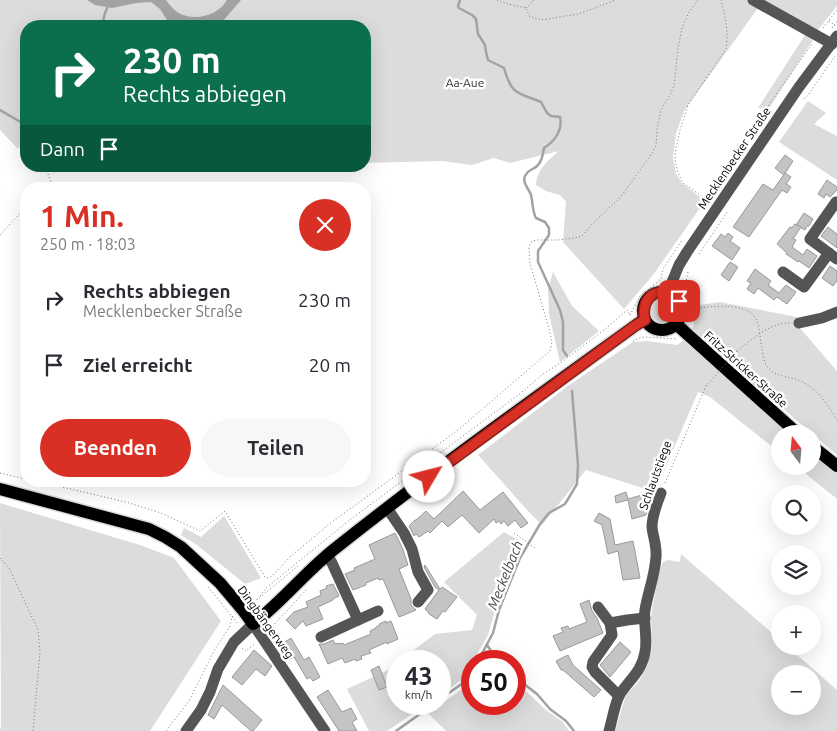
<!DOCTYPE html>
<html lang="de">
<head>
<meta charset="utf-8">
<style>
  :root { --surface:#fff; --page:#f7f7f7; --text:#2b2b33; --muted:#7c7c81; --accent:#d93025 }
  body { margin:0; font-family:Ubuntu,sans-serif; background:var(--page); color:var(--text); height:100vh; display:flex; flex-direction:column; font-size:19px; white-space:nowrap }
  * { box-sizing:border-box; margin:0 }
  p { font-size:16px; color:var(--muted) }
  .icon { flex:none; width:28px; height:28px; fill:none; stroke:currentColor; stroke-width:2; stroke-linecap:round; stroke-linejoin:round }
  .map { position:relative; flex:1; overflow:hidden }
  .panel { position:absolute; left:20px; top:182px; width:351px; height:305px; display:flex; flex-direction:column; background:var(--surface); border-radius:20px; box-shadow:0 5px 20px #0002 }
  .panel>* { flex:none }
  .banner { position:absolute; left:20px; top:20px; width:351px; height:152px; border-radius:20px; box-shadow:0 5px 20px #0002; background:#0b6e4f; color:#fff; overflow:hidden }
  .needle { width:32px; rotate:344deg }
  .controls { position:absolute; left:771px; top:425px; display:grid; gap:10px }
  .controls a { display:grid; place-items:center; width:50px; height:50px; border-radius:50%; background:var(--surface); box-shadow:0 5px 20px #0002; font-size:25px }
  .speed { position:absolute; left:386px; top:650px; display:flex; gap:10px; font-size:25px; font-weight:700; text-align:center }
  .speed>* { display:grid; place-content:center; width:65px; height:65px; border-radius:50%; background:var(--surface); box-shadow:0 5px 20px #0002; line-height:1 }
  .speed small { font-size:12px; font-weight:400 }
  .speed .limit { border:8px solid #d22; background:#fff; color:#111 }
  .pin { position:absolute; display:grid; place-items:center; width:42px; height:42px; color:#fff; margin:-21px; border-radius:10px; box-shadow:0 2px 8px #0006 }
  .me { position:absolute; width:55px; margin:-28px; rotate:53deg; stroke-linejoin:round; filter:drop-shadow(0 0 4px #0008) }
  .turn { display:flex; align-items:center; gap:18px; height:105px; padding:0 20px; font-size:22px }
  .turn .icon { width:65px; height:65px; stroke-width:2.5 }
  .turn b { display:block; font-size:35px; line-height:42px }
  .then { display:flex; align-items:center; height:48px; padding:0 20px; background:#0003; gap:10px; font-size:19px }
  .round { display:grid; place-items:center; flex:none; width:52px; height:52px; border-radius:26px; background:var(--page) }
  .overview { display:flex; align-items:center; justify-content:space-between; height:85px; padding:0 20px }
  h1 { font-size:30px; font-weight:700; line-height:38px; color:var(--accent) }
  .primary-button { display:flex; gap:10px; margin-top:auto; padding:10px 20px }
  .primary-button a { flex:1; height:58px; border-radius:30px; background:var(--accent); color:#fff; font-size:20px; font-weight:700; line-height:58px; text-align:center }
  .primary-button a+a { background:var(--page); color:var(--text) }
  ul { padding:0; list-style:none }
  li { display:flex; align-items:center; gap:15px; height:65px; padding:0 20px }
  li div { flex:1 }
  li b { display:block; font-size:19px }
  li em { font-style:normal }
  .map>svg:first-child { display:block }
  .green { fill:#dcdcdc; fill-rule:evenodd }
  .water { fill:#a3a3a3 }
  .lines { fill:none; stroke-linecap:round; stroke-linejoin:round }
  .stream { stroke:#a3a3a3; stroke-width:2.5 }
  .building { fill:#c4c4c4; stroke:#999 }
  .major-casing { stroke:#dbdbdb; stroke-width:15 }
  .path { stroke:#777; stroke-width:1; stroke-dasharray:1 2.5; stroke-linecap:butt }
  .minor { stroke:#555; stroke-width:11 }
  .major { stroke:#000; stroke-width:12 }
  .path-bridge { stroke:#777; stroke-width:1; stroke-dasharray:1 2.5; stroke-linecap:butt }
  .route-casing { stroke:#8d1f18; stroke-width:12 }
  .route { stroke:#d93025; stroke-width:9 }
  .labels { text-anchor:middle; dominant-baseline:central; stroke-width:5; stroke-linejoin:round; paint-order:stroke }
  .park-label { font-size:12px; fill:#333; stroke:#fff }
  .street-label { font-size:12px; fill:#000; stroke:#fff }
  .water-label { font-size:14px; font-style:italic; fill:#444; stroke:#fff }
</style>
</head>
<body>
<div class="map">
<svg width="837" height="731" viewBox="0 0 837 731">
  <rect width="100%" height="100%" fill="#fff"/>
  <g class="green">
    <path d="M0,0H837V6L818,30L758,8L684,111L676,134L673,157L676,174L682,183L705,201L653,275L624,309L563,242L566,202L560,195L546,191L536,185C536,171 549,159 559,151L510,163L494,158L472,165L442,161L365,163V26H26V136L18,149L0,130Z"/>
    <path d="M805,35L813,40L770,107L758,108Z"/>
    <path d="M808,101L826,113L814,124L837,136V180L779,142Z"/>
    <path d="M553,272L572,306L599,331L560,362L549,314L548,289Z"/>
    <circle cx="662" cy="310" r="12"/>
    <path d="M720,302L797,317L799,327L837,371V455L691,330L694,324L693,306Z"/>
    <path d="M685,339L794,434H780V453L710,397L698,392L655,492L586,470L542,525L528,511L478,455L569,385L633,342L648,341L677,345Z"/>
    <path d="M813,450L837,472V499L796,466H812Z"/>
    <path d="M0,503L140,545L174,558L221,621L150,731H0L1,725Z"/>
    <path d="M224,516L261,578L245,584L197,545L181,535L184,528L201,537Z"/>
    <path d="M504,532L525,544L505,576L488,635L463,679L440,695V661H399L435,634L472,630L477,615L444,582Z"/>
    <path d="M681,554L780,640V646H787L837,690V731H615L626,695L639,681L647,666L652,648L651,617L653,603L660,569L663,562L668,560L680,562ZM780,674H812V706H780Z"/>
    <path d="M397,662L398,704H427L387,731H369L347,689L386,671Z"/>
    <path d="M472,674V704H515V681L546,710L563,722L569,731H446L428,713L461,690Z"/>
  </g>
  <path class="water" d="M87,0H166C169,4 173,9 177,12C189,20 208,18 219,9C222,7 225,3 227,0H241L223,21L213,26H177L167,20L160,9L151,2L136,3L112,8L95,5Z"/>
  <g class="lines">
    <g class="stream">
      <path d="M460,0L458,6L459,8L472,15L476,19L478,34L485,45L486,52L488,60L504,68C512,96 517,92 541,102L547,113L551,116L560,117C563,130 555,141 544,148C543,154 542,162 537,166C534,169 529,170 527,173C520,181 528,187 531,195C533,203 532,210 536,218L545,222L549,228V235L538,251V262L560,310L563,322V350L567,356"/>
      <path d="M102,26L105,13L108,6"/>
      <path d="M0,110L24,124"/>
      <path d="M26,119L24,124L26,127"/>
      <path d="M487,645L498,661"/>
      <path d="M478,661L493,633L499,610L520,558L540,524L549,513L565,504L577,484L578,465L572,391"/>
      <path d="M515,677L537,694L550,709L566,721L574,731"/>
      <path d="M440,699L466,681L472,670"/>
      <path d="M396,731L434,704"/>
    </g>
  </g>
  <g class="building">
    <path d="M785,155L793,161L784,175L775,168Z"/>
    <path d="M785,173L791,177L786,184L791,187L787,193L782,190L749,237L733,227L763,184L773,190Z"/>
    <path d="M827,180L837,187V190L830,197L826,194L824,198L818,194Z"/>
    <path d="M804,213L813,219L809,226H807L805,230L796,225Z"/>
    <path d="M795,224L801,227L793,239L796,240L792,247L803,255L807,249L817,256L809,268L799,261L798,262L786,254L787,253L777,244L790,227L792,228Z"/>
    <path d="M828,227L837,234V248L821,236Z"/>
    <path d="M728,233L733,237L730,241L740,248L732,260L712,246L721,234L725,237Z"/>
    <path d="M730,262L738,267L729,281L721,275Z"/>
    <path d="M830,266L837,271V281L833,286L822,278Z"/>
    <path d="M755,269L771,281L768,285L779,293L786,285L796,292L787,304L777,297L774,300L758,288L754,294L747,289L751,283L747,281Z"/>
    <path d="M463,491L480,510L503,492L528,523L521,528L515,520L508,526L504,521L501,524L499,521L496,523L494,519L479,533L462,515L448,527L442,521L430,533L428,531L419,537L416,534L414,536L409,526L415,520H416L426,511L434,519Z"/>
    <path d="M626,492L628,499L642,495L647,512L646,515L632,519L628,500L616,503L615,496Z"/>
    <path d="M599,513L610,519L615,545L633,541L640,578L623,580L618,551L608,554L602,525L594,521Z"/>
    <path d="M395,533L402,547L408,565L399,569L411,599V605L416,610L399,617L383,579L379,580L378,578L366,583V585L353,590L345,574L355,570L354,568L375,559L369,545Z"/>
    <path d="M425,565L440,589L442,587L457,597L445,612L443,611L437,619L429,614L428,612L425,609L439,590L435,587L425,569L424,566Z"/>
    <path d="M333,584L339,596L333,599V600L318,607L323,619L306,626L303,621L295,629L286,620L294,612L308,607L306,602L321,595L320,591L327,588L326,586Z"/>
    <path d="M589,600L592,611L597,618L603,633L560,651L553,636L563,632L561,628L568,626L569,629L587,622L580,604Z"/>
    <path d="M386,621V623L391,621L398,639L387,644V642L369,650L371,653L361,656L362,659L356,661L355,659L345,663L342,658L328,664L319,644H324L333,640L335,644L339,643L340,644L343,643L344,645L371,634L370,631L376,628V627L380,625L379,624Z"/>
    <path d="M291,638L304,660L309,657L320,677L313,681L310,677L307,679L294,657L289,660L280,645Z"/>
    <path d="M620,642L631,652L610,677L600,665Z"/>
    <path d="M254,650L272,666L265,676L256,669L242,685L232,677Z"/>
    <path d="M568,655L573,665L601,690L594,697L563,670H561L556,661Z"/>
    <path d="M379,666L387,687L379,690L371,670Z"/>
    <path d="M223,685L262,720L253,731H251L222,705L214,719L208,715Z"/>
    <path d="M328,690L342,712L351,708L357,719L352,722L357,731H339L317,697Z"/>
  </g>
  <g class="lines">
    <defs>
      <g id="major">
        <circle cx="662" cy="311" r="19"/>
        <path d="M676,324L798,434"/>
        <path d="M812,446L837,466"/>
        <path d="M0,489L149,529L165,537L181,547L220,583L242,609L253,624C283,601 307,570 337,547C434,470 535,398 636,325L645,319"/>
      </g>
    </defs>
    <use href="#major" class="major-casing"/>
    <g class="path">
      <path d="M497,0L508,4L526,8L529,16L541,20L578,14L616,0"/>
      <path d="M526,8L534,0"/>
      <path d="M829,21L836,26"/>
      <path d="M823,28L837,10"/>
      <path d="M832,28L837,21"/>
      <path d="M804,99L809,94L835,56"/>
      <path d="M721,183L747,143L770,103L812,44"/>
      <path d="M44,189L51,182L45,166"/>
      <path d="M710,202L683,183L678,173L675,159L676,148L680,130L688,105L726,49C729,33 725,16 721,0"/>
      <path d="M0,235L26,207"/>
      <path d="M699,254L728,211"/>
      <path d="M688,272L684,291L690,309L691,321"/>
      <path d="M690,309C707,307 749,300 757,321C760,329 760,340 762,348C763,355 764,364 769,369C776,376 789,377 798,380C817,388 827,403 837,420"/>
      <path d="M630,315L640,296L661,279L663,269L682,240"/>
      <path d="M633,341L642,337L676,339"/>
      <path d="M737,351C753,339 769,323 790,323"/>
      <path d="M0,473L26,479"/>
      <path d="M36,481L126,502L161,513L200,531L225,511L265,577L268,578L271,577L291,556L332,522L458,430L550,351L552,342L549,329L530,263L529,248L531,242L536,240H558L574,238L582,236L593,223L620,198L653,152L656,146L657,129L661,110L671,93L674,85L678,48L682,28L689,12L698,0"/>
      <path d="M665,483L706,386"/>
      <path d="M514,533L535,548"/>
      <path d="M0,558L9,568L38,630L40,652L33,731"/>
      <path d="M208,587L239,625"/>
      <path d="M260,596L266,588L351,519L521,393L543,374L562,362L604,330L627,310L630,315"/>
      <path d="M247,597L251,601L255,608"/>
      <path d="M250,602L258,599L298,566"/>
      <path d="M270,629L308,588"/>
      <path d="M242,648L246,651L254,644"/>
      <path d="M166,731L189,701L214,651L230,626L232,617L233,616"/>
    </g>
    <g class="minor">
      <path d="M753,0L832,44"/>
      <path d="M836,202L810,239L837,259"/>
      <path d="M783,272L804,287L829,253"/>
      <path d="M668,292L679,265L687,252L799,87L837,36"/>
      <path d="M799,323L822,318L837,312"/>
      <path d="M387,508L404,533L412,549L418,572L428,590L418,602"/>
      <path d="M327,555L332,563L358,620L378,611"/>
      <path d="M598,607L610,623L612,635L593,662L592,667L595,672L619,696"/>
      <path d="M610,623L627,620L645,618"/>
      <path d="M321,637L358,620"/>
      <path d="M186,731L201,710L210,692L218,669L234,642L253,624L325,731"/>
      <path d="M609,731C612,721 615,702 620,694C630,679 642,671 645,652C648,638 643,624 645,610C648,592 655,575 656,557C657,546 653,537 652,527C652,516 657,503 661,493"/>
    </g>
    <use href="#major" class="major"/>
    <path class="path-bridge" d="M706,386L737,351"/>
  </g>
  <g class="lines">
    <defs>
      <path id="route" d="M429,477L636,325L645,320C639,295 663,282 679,301"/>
    </defs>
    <use href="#route" class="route-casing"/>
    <use href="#route" class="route"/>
  </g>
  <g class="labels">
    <g class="park-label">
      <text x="465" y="82">Aa-Aue</text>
    </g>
    <g class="street-label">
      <text transform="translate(734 158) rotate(-56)">Mecklenbecker Straße</text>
      <text transform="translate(746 369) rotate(42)">Fritz-Stricker-Straße</text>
      <text transform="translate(655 475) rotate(-70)">Schlautstiege</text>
      <text transform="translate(266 622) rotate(54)">Dingbängerweg</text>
    </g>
    <g class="water-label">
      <text transform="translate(505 575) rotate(-68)">Meckelbach</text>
    </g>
  </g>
</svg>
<div class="controls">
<a><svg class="needle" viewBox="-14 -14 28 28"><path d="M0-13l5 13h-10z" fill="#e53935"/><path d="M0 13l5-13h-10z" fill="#7c7c81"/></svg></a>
<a><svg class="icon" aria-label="search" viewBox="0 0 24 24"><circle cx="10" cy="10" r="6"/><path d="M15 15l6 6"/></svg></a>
<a><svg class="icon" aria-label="layers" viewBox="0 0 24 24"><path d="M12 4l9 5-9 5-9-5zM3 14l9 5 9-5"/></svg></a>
<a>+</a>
<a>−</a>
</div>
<div class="speed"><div>43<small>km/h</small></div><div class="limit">50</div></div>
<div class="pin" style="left:679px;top:301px;background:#d93025"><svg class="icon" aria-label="arrive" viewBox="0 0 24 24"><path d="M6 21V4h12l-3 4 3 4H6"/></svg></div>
<svg class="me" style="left:429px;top:477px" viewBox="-20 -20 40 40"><circle r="19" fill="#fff"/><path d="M0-13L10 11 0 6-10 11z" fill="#d93025"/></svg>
<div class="banner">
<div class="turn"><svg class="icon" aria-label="right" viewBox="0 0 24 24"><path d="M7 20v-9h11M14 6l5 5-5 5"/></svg><div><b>230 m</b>Rechts abbiegen</div></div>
<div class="then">Dann<svg class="icon" aria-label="arrive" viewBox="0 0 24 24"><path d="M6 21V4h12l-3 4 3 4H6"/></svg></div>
</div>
<section class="panel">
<div class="overview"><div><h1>1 Min.</h1><p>250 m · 18:03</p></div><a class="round" style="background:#d93025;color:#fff"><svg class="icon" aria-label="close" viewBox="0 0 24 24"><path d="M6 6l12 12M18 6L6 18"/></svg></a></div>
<ul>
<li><svg class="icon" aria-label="right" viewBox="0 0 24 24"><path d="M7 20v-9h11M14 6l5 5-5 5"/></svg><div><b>Rechts abbiegen</b><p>Mecklenbecker Straße</p></div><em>230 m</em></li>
<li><svg class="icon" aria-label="arrive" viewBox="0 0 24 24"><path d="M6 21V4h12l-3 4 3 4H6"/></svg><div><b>Ziel erreicht</b></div><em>20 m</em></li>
</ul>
<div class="primary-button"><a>Beenden</a><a>Teilen</a></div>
</section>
</div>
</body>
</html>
